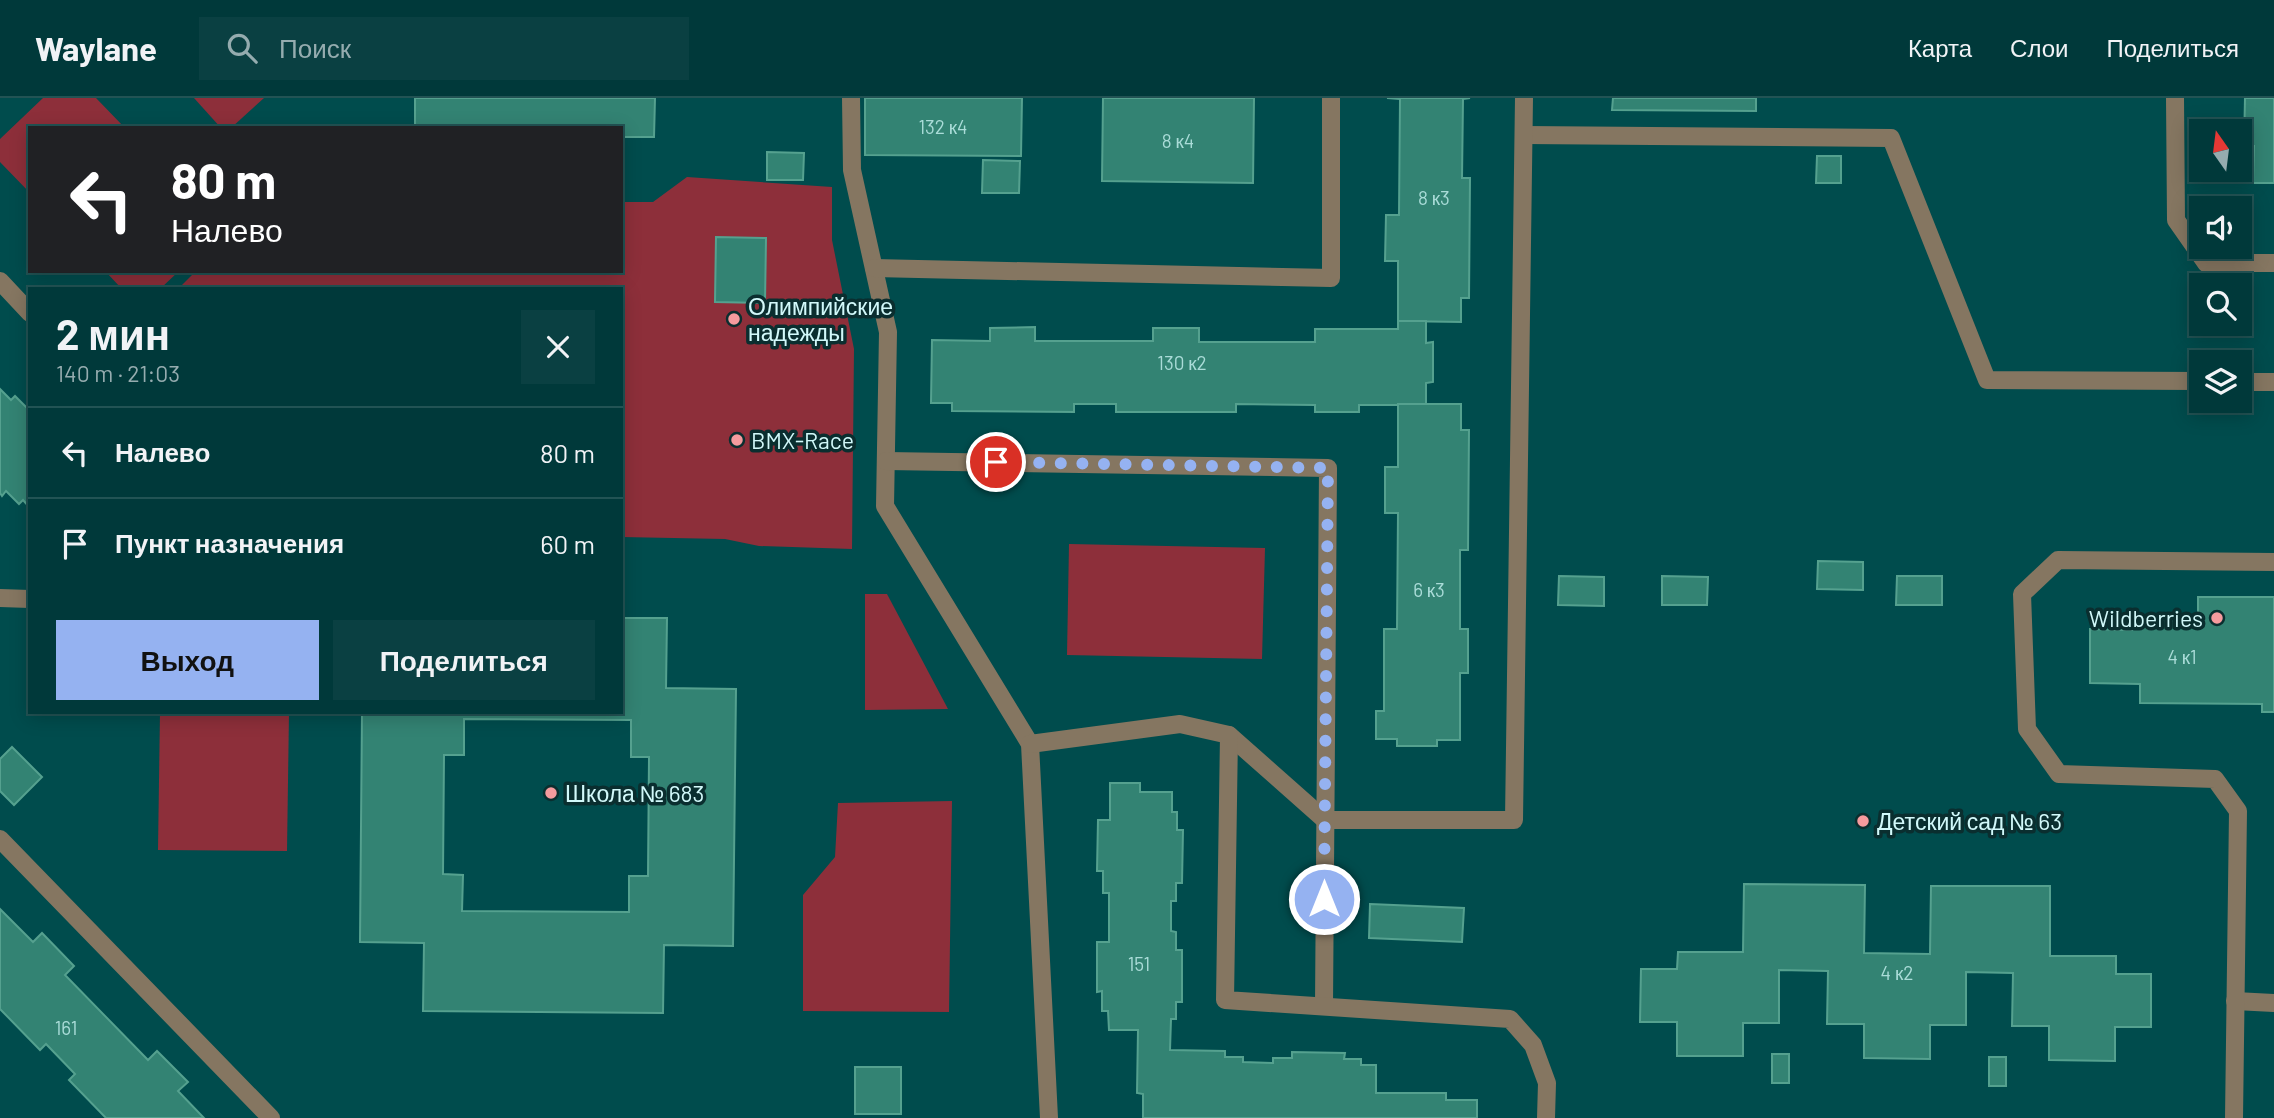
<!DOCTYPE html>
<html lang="ru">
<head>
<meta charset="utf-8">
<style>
  :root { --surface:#00393a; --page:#0a4042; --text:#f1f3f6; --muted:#95acaf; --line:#225354; --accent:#95b2f1 }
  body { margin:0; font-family:Barlow,sans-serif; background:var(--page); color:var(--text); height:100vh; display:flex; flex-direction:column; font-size:26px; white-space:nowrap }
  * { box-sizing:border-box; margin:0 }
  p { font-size:23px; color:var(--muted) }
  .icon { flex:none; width:38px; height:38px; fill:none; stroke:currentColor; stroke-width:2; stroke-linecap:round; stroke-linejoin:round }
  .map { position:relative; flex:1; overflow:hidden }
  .sheet { position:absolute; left:28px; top:189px; width:595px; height:427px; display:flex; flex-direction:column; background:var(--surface); border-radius:0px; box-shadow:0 4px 18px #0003,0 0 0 2px var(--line) }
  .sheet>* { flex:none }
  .guide { position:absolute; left:28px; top:28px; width:595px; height:147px; border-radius:0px; box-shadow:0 4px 18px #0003,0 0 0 2px var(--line); background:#202124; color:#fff; overflow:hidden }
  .needle { width:46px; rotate:346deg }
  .controls { position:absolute; left:2189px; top:21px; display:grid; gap:14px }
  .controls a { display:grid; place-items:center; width:63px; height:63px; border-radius:0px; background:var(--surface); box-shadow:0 4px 18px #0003,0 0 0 2px var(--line); font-size:35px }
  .pin { position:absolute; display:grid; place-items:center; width:60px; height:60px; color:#fff; margin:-30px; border:4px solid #fff; border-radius:50%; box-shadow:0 2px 7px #0007 }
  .me { position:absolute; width:77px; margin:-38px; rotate:0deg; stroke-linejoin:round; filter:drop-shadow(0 0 5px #0008) }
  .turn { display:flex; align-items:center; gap:24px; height:147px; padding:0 28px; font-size:32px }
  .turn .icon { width:91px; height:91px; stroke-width:2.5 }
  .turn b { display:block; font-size:49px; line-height:60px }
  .round { display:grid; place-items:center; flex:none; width:74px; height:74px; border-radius:0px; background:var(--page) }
  .summary { display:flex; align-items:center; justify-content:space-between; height:119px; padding:0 28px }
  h1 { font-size:42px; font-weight:700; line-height:52px }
  .action { display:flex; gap:14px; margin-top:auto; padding:14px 28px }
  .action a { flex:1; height:80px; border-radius:0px; background:var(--accent); color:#111; font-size:28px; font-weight:700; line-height:80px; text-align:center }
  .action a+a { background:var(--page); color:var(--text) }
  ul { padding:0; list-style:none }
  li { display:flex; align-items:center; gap:21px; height:91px; padding:0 28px; border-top:2px solid var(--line) }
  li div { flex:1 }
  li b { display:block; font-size:26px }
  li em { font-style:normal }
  header { display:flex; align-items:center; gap:42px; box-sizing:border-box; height:98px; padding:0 35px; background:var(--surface); border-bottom:2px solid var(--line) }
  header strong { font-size:33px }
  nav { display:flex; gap:38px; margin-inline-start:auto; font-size:24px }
  .search { width:490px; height:63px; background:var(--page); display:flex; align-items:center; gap:18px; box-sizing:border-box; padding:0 24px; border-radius:0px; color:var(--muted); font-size:26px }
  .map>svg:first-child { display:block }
  .green { fill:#8d2f3a }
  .building { fill:#338373; stroke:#55a18f; stroke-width:2; fill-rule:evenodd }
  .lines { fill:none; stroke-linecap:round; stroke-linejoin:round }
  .service { stroke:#857661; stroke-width:18 }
  .route { stroke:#95b2f1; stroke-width:12; stroke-dasharray:0 21.6 }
  .poi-dot { fill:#f59b9e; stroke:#0a2e2f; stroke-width:2.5 }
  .labels { text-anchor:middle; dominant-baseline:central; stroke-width:7; stroke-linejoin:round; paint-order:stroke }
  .number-label { font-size:19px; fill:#aadcd8 }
  .poi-label { font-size:23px; fill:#d2f9fa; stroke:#0a2e2f; text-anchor:start }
</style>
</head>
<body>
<header>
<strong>Waylane</strong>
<div class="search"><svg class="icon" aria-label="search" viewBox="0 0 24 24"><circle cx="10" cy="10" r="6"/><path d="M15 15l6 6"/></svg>Поиск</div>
<nav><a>Карта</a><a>Слои</a><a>Поделиться</a></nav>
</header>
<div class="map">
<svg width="2274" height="1020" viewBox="0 0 2274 1020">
  <rect width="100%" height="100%" fill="#004c4d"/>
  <g class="green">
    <path d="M43,0H96L125,30H30V95L0,64V41Z"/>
    <path d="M194,0H264L231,30H221Z"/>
    <path d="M687,79L832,89V142L854,251L852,451L759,448L725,441L621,439V191H178L196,173H621V104H653Z"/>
    <path d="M105,173H179L160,191H122Z"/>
    <path d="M1069,446L1265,450L1262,561L1067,557Z"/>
    <path d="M865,496H887L948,611L865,612Z"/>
    <path d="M160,614H289L287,753L158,752Z"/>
    <path d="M952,703L949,914L803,913V797L835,759L838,705Z"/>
  </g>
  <g class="building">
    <path d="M415,0H655L654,39H621V30H415Z"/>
    <path d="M865,0H1022L1021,58L865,57Z"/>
    <path d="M1103,0H1254L1253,85L1102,83Z"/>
    <path d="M1470,0L1463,1L1462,80H1470L1469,200H1461V224L1398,223V163H1385L1386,117H1399L1400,1L1387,0Z"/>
    <path d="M1613,0H1756V13L1612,12Z"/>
    <path d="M2245,0H2274V85H2253L2254,48H2244Z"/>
    <path d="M767,54L804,55L803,82H767Z"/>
    <path d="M1817,58H1841V85H1816Z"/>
    <path d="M983,62L1020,63L1019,95H982Z"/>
    <path d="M716,139L766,140L765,205L715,204Z"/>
    <path d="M1398,223H1426V245L1433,244V284L1426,285V307H1359V314H1315V307L1236,306V314H1116V306H1074V314L952,313V305H931L932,242L990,243V230L1035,229V243H1153V230H1199V244H1315V231H1398Z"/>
    <path d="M0,291L11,302L15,298L30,313V410L23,402L19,406L6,393L2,398L0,395Z"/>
    <path d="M1398,306H1461V332H1469L1468,452H1460V531H1468V575H1460V642H1437V648H1397V641H1376V613H1384V531H1397L1398,415H1385V369H1398Z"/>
    <path d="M1818,463L1863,464V492L1817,491Z"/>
    <path d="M1559,478L1604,479V508L1558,507Z"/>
    <path d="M1662,478L1708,479L1707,507H1662Z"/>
    <path d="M1897,478H1942V507H1896Z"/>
    <path d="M2198,499H2274V614H2262V606L2140,605V586L2090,585V531L2132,532L2137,523H2198Z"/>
    <path d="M621,520H667L666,590L736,591L733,848L664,847L663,915L423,913L424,845L360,844L362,614H621ZM464,621L631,622V659H649L648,778H629V814L462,813L463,777L443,776L444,657H464Z"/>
    <path d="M12,649L42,679L14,707L0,693V661Z"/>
    <path d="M1110,685H1140V694H1172V714H1177V732H1183L1182,785H1176V803H1171V833L1176,834V852H1182V904H1176V921H1171L1170,952L1225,953V959H1243V964L1273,965V960H1292V954L1345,955L1344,961H1361V967H1376V995H1446V1002H1477V1020H1143V996L1137,995L1138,932H1109L1108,913H1102V893L1097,894V844H1109V795H1103V773H1097L1098,722H1110Z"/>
    <path d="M1744,786L1865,787L1864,855L1930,856L1931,788H2050V858H2116V876H2151V929H2115V963L2049,962V928H2012L2013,875L1966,874V927H1930V961L1864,960V926H1827L1828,873L1779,872V925H1743V958H1677V924H1640L1641,871H1677L1678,854H1743Z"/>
    <path d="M1370,806L1464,810L1462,844L1369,840Z"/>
    <path d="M0,811L33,844L42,835L74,868L65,877L148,962L157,953L188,984L178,993L204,1020H106L69,982L75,976L46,946L40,952L0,911Z"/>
    <rect x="1772" y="956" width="17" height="29"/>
    <rect x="1989" y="959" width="17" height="29"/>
    <rect x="855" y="969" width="46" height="47"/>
  </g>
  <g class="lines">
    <g class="service">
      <path d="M851,0L852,72L888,234L885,408L1030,646L1049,1020"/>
      <path d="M2175,0L2176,122L2206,165H2274"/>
      <path d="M1524,37L1891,40L1987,282L2202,283"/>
      <path d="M874,170L1331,180V0"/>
      <path d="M0,183L30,215"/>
      <path d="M2240,284H2274"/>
      <path d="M886,363L1328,370L1324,907"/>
      <path d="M0,500L30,501"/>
      <path d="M1229,637L1325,722H1514L1524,0"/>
      <path d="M1030,646L1180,626L1229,637L1225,902L1510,921L1533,947L1547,985L1546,1020"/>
      <path d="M0,741L271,1020"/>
      <path d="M2235,903L2274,905"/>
      <path d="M2234,1020L2238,713L2215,681L2059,676L2027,631L2022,496L2058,462L2274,464"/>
    </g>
  </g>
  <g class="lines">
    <path class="route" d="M996,364L1328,370L1324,801"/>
  </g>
  <g class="poi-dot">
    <circle cx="734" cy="221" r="7"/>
    <circle cx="737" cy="342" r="7"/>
    <circle cx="2217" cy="520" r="7"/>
    <circle cx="551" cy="695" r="7"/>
    <circle cx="1863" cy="723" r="7"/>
  </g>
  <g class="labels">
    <g class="number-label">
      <text x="943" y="28">132 к4</text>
      <text x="1178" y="42">8 к4</text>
      <text x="1434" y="99">8 к3</text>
      <text x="1182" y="264">130 к2</text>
      <text x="1429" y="491">6 к3</text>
      <text x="2182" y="558">4 к1</text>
      <text x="1139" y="865">151</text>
      <text x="1897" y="874">4 к2</text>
      <text x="66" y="929">161</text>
    </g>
    <g class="poi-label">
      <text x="748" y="208">Олимпийские<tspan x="748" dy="26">надежды</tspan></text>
      <text x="751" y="342">BMX-Race</text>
      <text x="2203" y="520" text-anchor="end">Wildberries</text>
      <text x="565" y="695">Школа № 683</text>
      <text x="1877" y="723">Детский сад № 63</text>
    </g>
  </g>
</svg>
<div class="controls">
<a><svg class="needle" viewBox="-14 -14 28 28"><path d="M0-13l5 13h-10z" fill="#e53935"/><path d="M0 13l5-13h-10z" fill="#95acaf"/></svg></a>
<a><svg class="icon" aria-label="sound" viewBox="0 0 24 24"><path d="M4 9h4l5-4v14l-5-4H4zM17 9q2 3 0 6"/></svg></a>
<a><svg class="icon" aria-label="search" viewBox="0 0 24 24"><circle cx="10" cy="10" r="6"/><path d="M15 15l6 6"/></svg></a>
<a><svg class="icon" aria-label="layers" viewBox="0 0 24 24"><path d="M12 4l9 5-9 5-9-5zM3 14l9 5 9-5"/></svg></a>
</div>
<div class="pin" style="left:996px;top:364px;background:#d93025"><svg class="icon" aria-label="arrive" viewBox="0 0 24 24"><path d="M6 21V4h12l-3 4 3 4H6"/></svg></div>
<svg class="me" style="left:1324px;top:801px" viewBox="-20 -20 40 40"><circle r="17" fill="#95b2f1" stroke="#fff" stroke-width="3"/><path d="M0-11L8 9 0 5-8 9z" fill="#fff"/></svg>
<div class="guide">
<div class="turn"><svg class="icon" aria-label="left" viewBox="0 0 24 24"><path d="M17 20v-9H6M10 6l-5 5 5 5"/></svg><div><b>80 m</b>Налево</div></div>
</div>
<section class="sheet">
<div class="summary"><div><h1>2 мин</h1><p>140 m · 21:03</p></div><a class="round"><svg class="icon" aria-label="close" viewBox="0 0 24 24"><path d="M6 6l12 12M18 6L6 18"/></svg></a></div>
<ul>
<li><svg class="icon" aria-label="left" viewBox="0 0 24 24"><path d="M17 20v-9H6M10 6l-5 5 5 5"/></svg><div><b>Налево</b></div><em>80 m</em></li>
<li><svg class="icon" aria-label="arrive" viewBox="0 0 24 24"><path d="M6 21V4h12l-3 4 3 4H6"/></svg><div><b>Пункт назначения</b></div><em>60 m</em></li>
</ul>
<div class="action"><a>Выход</a><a>Поделиться</a></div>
</section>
</div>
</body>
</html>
